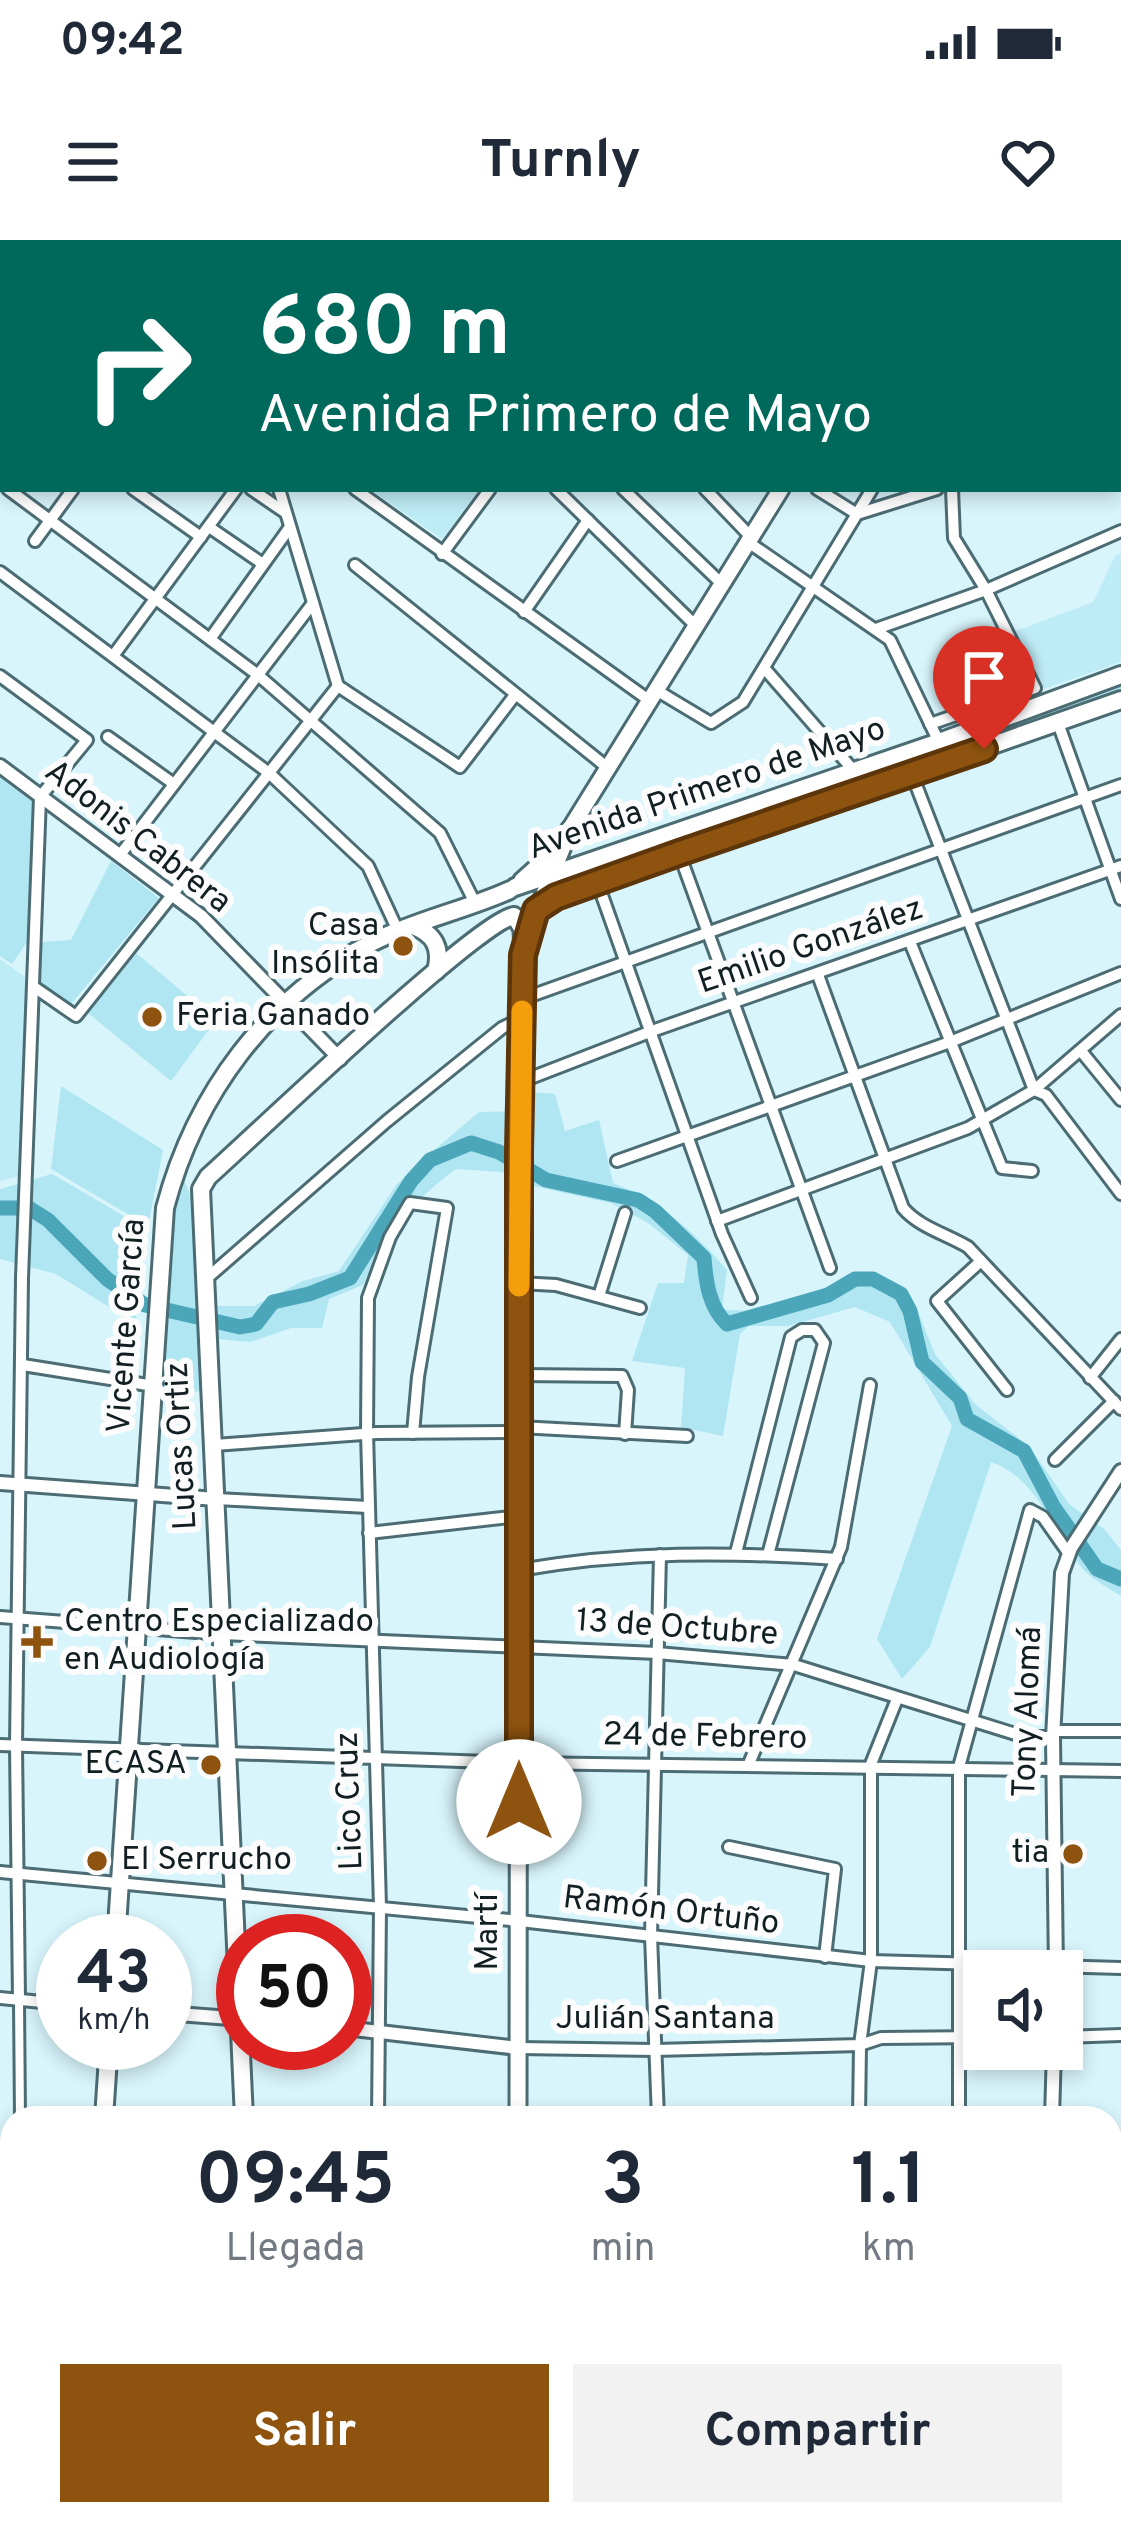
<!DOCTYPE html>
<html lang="es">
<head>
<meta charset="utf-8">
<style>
  :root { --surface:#fff; --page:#f2f2f3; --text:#1f2937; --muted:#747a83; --accent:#8e530f }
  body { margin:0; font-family:Overpass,sans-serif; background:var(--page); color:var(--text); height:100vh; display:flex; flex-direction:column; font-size:45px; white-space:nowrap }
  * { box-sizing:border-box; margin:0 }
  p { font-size:39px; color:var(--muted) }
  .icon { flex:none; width:66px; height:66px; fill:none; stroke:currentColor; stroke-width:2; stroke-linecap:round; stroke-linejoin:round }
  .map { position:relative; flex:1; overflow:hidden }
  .details { position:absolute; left:0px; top:1866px; width:1122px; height:420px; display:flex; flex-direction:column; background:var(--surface); border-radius:36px 36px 0 0; box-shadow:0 6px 18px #0003 }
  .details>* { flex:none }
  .hud { position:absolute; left:0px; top:0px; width:1122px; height:252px; box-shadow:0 6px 18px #0003; background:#00695c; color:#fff; overflow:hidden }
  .fabs { position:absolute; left:963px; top:1710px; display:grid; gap:24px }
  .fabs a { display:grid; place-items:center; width:120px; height:120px; border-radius:0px; background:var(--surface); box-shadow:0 6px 18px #0003; font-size:60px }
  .speed { position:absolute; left:36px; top:1674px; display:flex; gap:24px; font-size:60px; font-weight:700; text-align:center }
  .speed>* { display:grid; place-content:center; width:156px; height:156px; border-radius:50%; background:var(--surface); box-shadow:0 6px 18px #0003; line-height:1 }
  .speed small { font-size:30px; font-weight:400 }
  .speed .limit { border:18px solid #d22; background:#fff; color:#111 }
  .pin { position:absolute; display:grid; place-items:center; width:102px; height:102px; color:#fff; margin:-123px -51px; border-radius:50% 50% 50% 0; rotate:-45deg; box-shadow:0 0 12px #0007 }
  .pin .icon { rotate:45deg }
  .me { position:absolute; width:132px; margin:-66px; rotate:0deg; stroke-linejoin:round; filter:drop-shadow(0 0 9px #0008) }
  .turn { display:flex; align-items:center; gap:42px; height:252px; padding:0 60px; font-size:54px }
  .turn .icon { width:156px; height:156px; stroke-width:2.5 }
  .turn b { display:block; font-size:84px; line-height:102px }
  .eta { display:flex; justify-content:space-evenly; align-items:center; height:204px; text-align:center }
  .eta b { font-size:72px; font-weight:700; line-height:84px }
  .action { display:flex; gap:24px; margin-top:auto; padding:24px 60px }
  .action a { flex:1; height:138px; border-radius:0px; background:var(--accent); color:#fff; font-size:48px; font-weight:700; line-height:138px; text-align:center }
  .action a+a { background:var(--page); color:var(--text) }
  .status { display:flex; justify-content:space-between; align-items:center; height:84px; padding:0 60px; background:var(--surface); direction:ltr }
  .status svg { height:33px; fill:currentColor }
  header { display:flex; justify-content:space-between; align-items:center; height:156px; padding:0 60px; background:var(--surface); font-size:54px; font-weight:700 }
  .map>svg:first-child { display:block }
  .built { fill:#beecf6 }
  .green { fill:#afe6f2 }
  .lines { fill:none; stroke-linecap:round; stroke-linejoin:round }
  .stream { stroke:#3a7e8c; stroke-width:3 }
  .river { stroke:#4ba6b9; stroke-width:15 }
  .pedestrian-casing { stroke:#4c6c74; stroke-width:14 }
  .minor-casing { stroke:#4c6c74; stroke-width:16 }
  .tertiary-casing { stroke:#4c6c74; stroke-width:18 }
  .secondary-casing { stroke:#4c6c74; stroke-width:21 }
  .primary-casing { stroke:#4c6c74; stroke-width:22 }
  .pedestrian { stroke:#fff; stroke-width:8 }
  .minor { stroke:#fff; stroke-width:10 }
  .tertiary { stroke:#fff; stroke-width:12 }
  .secondary { stroke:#fff; stroke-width:15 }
  .primary { stroke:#fff; stroke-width:16 }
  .route-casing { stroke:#5c360a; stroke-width:30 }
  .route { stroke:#8e530f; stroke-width:21 }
  .slow { stroke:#f59e0b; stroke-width:21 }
  .poi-dot { fill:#8e530f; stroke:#fcfcfc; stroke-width:4.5 }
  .labels { text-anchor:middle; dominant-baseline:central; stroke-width:12; stroke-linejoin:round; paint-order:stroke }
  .street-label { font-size:33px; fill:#121f22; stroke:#fcfcfc }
  .poi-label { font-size:33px; fill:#121f22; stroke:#fcfcfc; text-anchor:end }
</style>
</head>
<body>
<div class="status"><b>09:42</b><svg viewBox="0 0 49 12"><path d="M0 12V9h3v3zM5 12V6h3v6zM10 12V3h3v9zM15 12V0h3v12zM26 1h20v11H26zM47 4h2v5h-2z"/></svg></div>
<header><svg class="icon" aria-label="menu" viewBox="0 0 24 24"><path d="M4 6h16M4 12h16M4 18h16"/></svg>Turnly<svg class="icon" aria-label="heart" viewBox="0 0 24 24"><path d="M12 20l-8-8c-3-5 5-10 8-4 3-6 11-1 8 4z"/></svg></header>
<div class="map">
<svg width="1121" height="2286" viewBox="0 0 1121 2286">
  <rect width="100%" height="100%" fill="#d8f5fc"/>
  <g class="built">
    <path d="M370,249H480L442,299Z"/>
    <path d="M1121,313V422L1044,449L1016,391L1093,362L1115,316Z"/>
    <path d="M0,719L29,740L20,936L0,941Z"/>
  </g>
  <g class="green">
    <path d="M1121,443V452L923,522V514Z"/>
    <path d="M892,524L893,532L547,654L550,644Z"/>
    <path d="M0,535L34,561L29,699L12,724L0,716Z"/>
    <path d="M111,621L159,658L71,764L39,743L41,702L71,700Z"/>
    <path d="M136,713L216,780L171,841L88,773Z"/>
    <path d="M61,846L163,910L148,986L51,929Z"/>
    <path d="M530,852L555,854L565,891L599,880L613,943C662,962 693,991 727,1030L722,1069C772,1078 819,1047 866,1032L893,1041L916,1067L935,1114L976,1165L1029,1206L1069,1264L1104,1289L1121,1310V1356C1109,1348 1092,1340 1082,1328C1053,1292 1038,1238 991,1222L930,1407L902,1439L877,1399L952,1186L890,1082L855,1067L788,1086H749L740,1094L723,1196L681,1187L685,1128L632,1121L658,1043H684L688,1015L648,983L611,963L528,945L501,932L456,929C409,964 388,992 363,1045L329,1059L322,1088H291L250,1102L218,1099L214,1066H254L303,1041L339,1031L397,944L439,906L479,872L522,871Z"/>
    <path d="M52,934L148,990L135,1083L56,1034L0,1019V949Z"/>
    <path d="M183,937L194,965L204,1151L161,1154C162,1082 161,1005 183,937Z"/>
  </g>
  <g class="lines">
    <g class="stream">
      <path d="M991,0L994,3"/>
      <path d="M1119,102H1121"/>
    </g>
    <path class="river" d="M0,968H29L48,980L107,1039L145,1065L240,1087L256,1084L273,1062L309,1054L350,1038L411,941L430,920L471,903L499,912L546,940L638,960L655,971L704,1018C706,1043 709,1067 727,1084L828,1055L855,1039H873L901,1054L910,1071L922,1122L960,1158L967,1179L1024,1211L1053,1266L1097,1329L1121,1339"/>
    <defs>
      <g id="pedestrian">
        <path d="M19,1760L20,1878"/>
        <path d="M0,1908L12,1909"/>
        <path d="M0,2001H4"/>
      </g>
      <g id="minor">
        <path d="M15,0L19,3"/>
        <path d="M182,0L186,3"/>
        <path d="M279,0L283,3"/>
        <path d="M385,0L388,3"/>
        <path d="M490,0L492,3"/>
        <path d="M750,0L752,3"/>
        <path d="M914,0L916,3"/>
        <path d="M78,3L80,0"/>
        <path d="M208,3L210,0"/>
        <path d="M254,3L256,0"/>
        <path d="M575,3L578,0"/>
        <path d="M0,44L3,40"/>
        <path d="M0,70L3,73"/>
        <path d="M0,103L3,99"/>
        <path d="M0,155L3,157"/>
        <path d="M1119,225L1121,227"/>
        <path d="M8,249L258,435L440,593L476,665"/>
        <path d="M133,249L201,297"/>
        <path d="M251,249L286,273"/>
        <path d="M279,249L338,446L460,527L515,455"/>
        <path d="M355,249L650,461"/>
        <path d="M556,249L696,386"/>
        <path d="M623,249L722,344"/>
        <path d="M705,249L751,297"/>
        <path d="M817,249L857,274L937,249"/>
        <path d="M209,287L263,324"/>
        <path d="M35,301L73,249"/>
        <path d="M748,302L890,400L939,502"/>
        <path d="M442,314L490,249"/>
        <path d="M355,325L608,528"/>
        <path d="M0,332L269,533L368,626L398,691"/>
        <path d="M524,372L588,280"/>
        <path d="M876,389L986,350L1121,291"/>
        <path d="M210,399L290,287"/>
        <path d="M113,416L236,249"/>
        <path d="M765,429L854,531"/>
        <path d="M0,436L87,500L40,557L22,1038L16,1505L19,1760"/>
        <path d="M656,450L711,483L743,462L872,249"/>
        <path d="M1058,483L1121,659"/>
        <path d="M930,484L1035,448L986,350L954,298L952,249"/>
        <path d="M108,497L174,544"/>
        <path d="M904,514L1034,850L1046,855L1121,954"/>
        <path d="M679,613L830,1028"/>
        <path d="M120,615L313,363"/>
        <path d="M598,644L722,994L751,1058"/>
        <path d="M910,702L1002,928L1032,931"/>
        <path d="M818,735L903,968C919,987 946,994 968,1007L1121,1169"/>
        <path d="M34,747L76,776L338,446"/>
        <path d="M522,759L1121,545"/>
        <path d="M1081,811L1121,860"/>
        <path d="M520,842L652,791L1121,626"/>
        <path d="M617,921L950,802L1121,733"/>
        <path d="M717,981L968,888L1034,850L1121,775"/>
        <path d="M981,1021L937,1061L1007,1150"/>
        <path d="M206,1039L387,881L502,788L522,778"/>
        <path d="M519,1043L556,1045L640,1068"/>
        <path d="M599,1056L625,973"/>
        <path d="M23,1125L154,1146"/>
        <path d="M519,1135L622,1136L628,1150L625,1194"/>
        <path d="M1090,1138L1121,1099"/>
        <path d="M519,1187L687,1196"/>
        <path d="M214,1205L377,1193L519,1192"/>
        <path d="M1055,1220L1114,1161"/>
        <path d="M216,1259L368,1267"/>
        <path d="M369,1293L519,1276"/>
        <path d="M736,1313L791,1097L802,1090H815L824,1103L768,1315"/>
        <path d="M519,1330C628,1311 727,1312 837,1319"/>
        <path d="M0,1377L222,1394L657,1413L794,1425L1025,1497H1053"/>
        <path d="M1053,1491H1121"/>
        <path d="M0,1505L518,1523L1121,1531"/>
        <path d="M748,1526L841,1307L870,1145"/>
        <path d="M729,1607L835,1629L825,1717"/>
        <path d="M0,1632L520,1681L871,1721L1121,1728"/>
        <path d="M0,1758L63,1764"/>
        <path d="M1062,1797L1121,1795"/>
        <path d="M518,1808L655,1810L860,1805L881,1798L984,1797"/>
        <path d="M378,1878L380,1667L367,1193L368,1058L390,997L410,963L447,968L418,1137L413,1193"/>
        <path d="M658,1878L651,1696L660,1315"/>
        <path d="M859,1878L860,1805L871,1721V1524L897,1459"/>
        <path d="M959,1878V1527L1030,1270L1043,1277L1069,1314"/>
        <path d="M1110,1924H1121"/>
        <path d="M1110,2039H1121"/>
        <path d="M1110,2169L1121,2168"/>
        <path d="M0,2263L12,2261"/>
        <path d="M382,2274V2286"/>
        <path d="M676,2274V2286"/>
        <path d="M760,2274V2286"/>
        <path d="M862,2274V2286"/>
        <path d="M956,2286V2274"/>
      </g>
      <g id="tertiary">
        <path d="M0,526L201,676L340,819"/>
        <path d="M0,1243L216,1259"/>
        <path d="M1056,1731L1053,1497L1062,1333L1071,1308L1121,1231"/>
        <path d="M165,1773L243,1779"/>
        <path d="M345,1788L518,1808"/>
        <path d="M1052,1878L1054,1809"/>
        <path d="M1052,2286V2274"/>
      </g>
      <g id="secondary">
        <path d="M933,3L935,0"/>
        <path d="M514,676L522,689L523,715L519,940L518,1878"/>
        <path d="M526,699L570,589L781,249"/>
        <path d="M0,2172L12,2167"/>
        <path d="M97,2274L101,2286"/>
        <path d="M518,2286V2274"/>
      </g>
      <g id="primary">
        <path d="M522,641L560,607L570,589"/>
        <path d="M515,647L939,502L1121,435"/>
        <path d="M535,670L551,660L1121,460"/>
        <path d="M413,686C435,694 442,709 436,731"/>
        <path d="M116,1701L165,968C195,854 267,757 373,702C416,680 466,670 510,650"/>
        <path d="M104,1878L109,1803"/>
        <path d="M244,1878L201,949L208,937C252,898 479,680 514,676"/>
        <path d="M0,2060L12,2056"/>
        <path d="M264,2274L265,2286"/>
      </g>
    </defs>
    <use href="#pedestrian" class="pedestrian-casing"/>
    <use href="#minor" class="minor-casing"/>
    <use href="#tertiary" class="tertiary-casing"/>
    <use href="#secondary" class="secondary-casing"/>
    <use href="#primary" class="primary-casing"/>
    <use href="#pedestrian" class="pedestrian"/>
    <use href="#minor" class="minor"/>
    <use href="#tertiary" class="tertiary"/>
    <use href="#secondary" class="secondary"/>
    <use href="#primary" class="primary"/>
  </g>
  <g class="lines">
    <defs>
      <path id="route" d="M519,1562V911L523,715L536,670L556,657L679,613L984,509"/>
    </defs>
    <use href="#route" class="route-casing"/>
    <use href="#route" class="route"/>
    <path class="slow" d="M519,1046L522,771"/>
  </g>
  <g class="poi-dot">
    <circle cx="403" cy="706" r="12"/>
    <circle cx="152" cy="777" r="12"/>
    <path d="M31 1384h12v12h12v12h-12v12h-12v-12h-12v-12h12z"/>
    <circle cx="211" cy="1525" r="12"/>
    <circle cx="1073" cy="1614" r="12"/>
    <circle cx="97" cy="1621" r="12"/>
  </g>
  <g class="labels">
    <g class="street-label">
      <text transform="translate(707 550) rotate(-19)">Avenida Primero de Mayo</text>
      <text transform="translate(137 598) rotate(38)">Adonis Cabrera</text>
      <text transform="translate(811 707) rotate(-19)">Emilio González</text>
      <text transform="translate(128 1086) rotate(-86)">Vicente García</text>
      <text transform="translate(183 1206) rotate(-93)">Lucas Ortiz</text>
      <text transform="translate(677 1389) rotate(4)">13 de Octubre</text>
      <text transform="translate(1029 1472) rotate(-88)">Tony Alomá</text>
      <text transform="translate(705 1498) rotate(1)">24 de Febrero</text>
      <text transform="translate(351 1561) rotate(-92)">Lico Cruz</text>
      <text transform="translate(671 1672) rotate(7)">Ramón Ortuño</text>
      <text transform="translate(489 1692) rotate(-90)">Martí</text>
      <text x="665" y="1780">Julián Santana</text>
    </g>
    <g class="poi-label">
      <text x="379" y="687">Casa<tspan x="379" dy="38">Insólita</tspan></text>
      <text x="176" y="777" text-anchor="start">Feria Ganado</text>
      <text x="64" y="1383" text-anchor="start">Centro Especializado<tspan x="64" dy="38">en Audiología</tspan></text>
      <text x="187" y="1525">ECASA</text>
      <text x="1049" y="1614">tia</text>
      <text x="121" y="1621" text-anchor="start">El Serrucho</text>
    </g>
  </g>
</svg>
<div class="fabs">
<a><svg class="icon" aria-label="sound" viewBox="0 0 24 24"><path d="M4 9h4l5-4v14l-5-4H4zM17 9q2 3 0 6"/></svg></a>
</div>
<div class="speed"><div>43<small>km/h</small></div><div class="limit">50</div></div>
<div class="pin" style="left:984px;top:509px;background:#d93025"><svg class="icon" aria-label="arrive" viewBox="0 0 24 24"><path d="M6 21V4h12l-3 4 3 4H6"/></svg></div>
<svg class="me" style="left:519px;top:1562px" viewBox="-20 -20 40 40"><circle r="19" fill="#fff"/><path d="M0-13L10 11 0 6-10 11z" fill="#8e530f"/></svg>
<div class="hud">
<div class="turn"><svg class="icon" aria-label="right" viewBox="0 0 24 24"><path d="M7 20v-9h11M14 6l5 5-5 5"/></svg><div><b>680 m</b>Avenida Primero de Mayo</div></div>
</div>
<section class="details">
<div class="eta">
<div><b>09:45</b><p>Llegada</p></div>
<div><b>3</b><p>min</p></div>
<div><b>1.1</b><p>km</p></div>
</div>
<div class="action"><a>Salir</a><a>Compartir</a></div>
</section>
</div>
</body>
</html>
